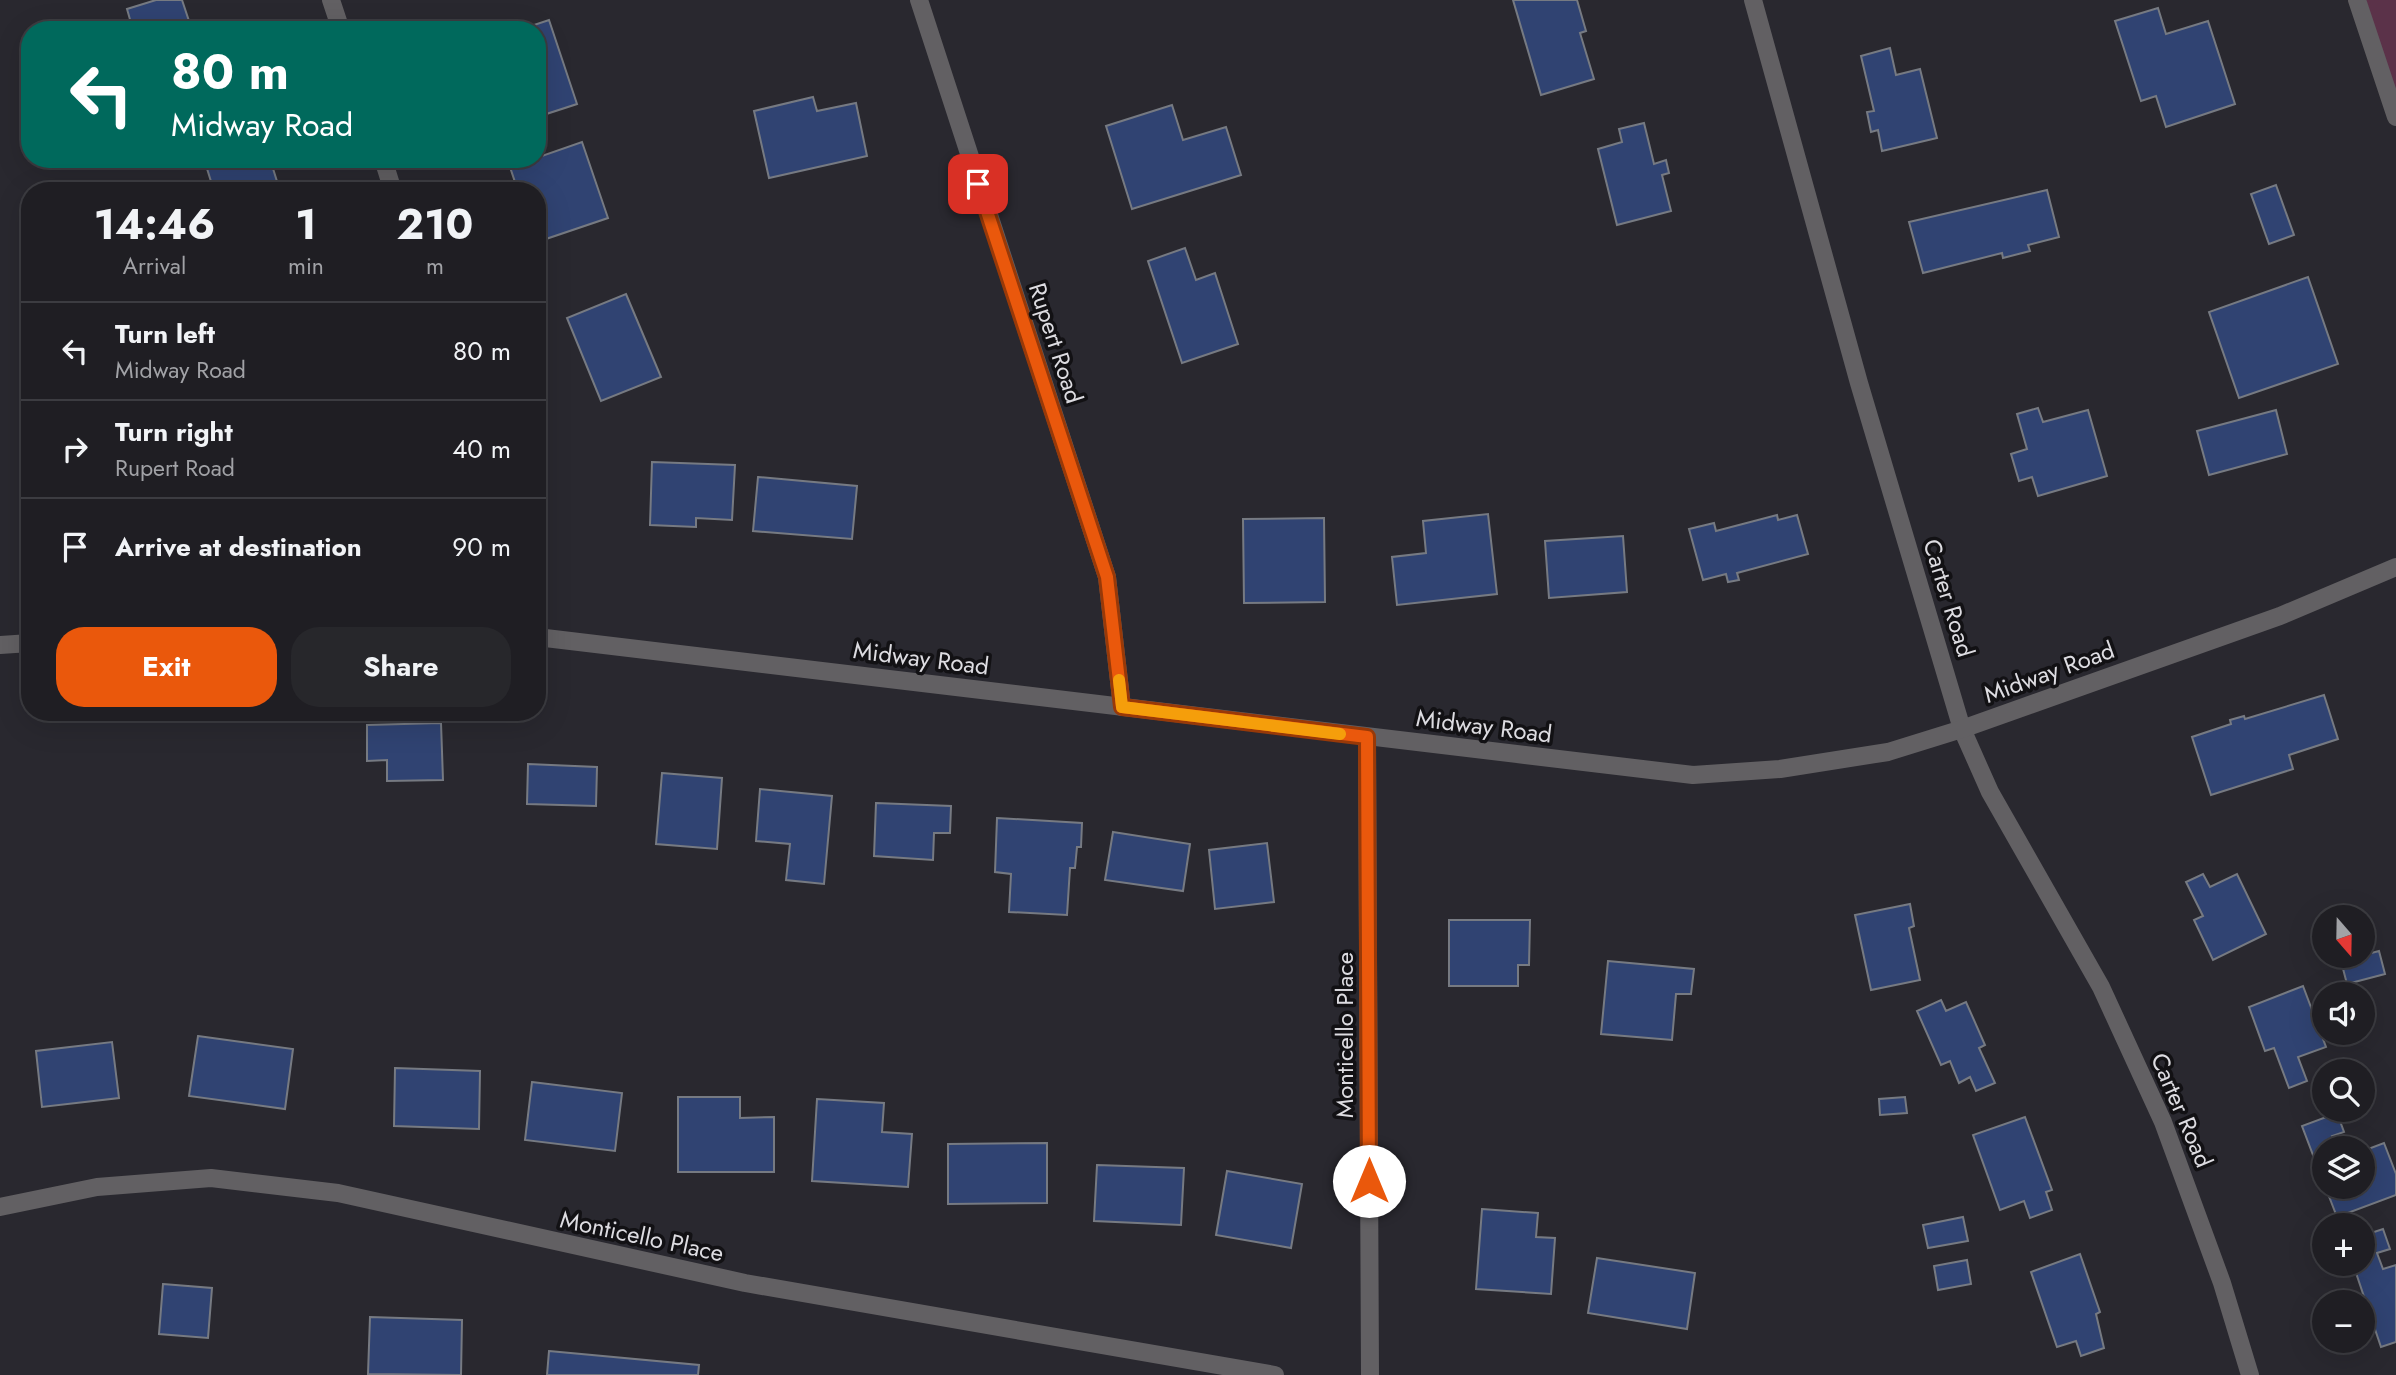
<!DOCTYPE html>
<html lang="en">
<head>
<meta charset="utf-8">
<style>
  :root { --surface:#1f1e23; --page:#27272b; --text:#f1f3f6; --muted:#a1a2a6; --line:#3c3c41; --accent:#ea580c }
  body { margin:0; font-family:Jost,sans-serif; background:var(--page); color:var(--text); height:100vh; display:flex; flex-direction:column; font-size:26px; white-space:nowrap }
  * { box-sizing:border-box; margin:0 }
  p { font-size:23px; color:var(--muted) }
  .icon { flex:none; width:38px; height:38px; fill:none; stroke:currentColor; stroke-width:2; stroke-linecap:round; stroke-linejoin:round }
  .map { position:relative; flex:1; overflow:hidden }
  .side { position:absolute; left:21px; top:182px; width:525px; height:539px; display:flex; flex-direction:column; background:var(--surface); border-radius:28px; box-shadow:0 7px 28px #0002,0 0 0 2px var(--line) }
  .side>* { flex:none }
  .hud { position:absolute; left:21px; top:21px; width:525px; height:147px; border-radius:28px; box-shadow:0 7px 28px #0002,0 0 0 2px var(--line); background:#00695c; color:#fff; overflow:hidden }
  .needle { width:46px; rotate:160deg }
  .buttons { position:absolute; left:2312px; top:905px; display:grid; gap:14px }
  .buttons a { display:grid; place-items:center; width:63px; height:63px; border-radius:50%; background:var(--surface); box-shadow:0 7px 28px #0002,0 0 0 2px var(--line); font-size:35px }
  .pin { position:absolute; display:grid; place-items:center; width:60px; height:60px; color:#fff; margin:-30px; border-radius:14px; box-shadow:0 4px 10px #0006 }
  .me { position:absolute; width:77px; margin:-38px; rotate:0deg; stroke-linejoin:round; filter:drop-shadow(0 0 5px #0008) }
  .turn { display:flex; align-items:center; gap:24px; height:147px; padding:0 35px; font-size:32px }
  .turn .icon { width:91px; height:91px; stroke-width:2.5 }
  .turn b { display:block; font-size:49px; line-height:60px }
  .eta { display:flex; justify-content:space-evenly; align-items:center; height:119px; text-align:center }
  .eta b { font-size:42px; font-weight:700; line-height:49px }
  .action { display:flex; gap:14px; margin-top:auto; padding:14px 35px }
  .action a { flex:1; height:80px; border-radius:28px; background:var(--accent); color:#fff; font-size:28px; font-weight:700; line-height:80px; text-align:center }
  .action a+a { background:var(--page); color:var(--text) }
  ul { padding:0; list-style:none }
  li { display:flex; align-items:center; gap:21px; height:98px; padding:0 35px; border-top:2px solid var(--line) }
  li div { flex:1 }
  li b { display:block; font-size:26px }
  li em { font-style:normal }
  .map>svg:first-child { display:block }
  .green { fill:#5b3249 }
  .building { fill:#304372; stroke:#767a82; stroke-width:2 }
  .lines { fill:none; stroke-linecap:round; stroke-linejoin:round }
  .street { stroke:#626063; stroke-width:18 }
  .route-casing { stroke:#983908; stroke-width:18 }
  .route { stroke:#ea580c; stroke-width:12 }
  .slow { stroke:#f59e0b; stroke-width:12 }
  .labels { text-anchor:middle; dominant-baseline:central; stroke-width:7; stroke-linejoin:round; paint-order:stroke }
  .street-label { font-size:24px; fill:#dddce1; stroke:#121114 }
</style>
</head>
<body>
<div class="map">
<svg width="2396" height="1375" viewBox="0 0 2396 1375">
  <rect width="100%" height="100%" fill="#29282f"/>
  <path class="green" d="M2366,0H2396V94Z"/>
  <g class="building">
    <path d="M156,0H182L192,30H133L127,9Z"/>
    <path d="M1513,0H1577L1586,31L1580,33L1594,79L1541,95Z"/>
    <path d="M2158,8L2166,34L2208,21L2235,104L2166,127L2156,96L2141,101L2115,21Z"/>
    <path d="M549,20L577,104L537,117V30H519Z"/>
    <path d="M1890,48L1896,75L1920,69L1937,138L1882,151L1878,130L1871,132L1867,112L1874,111L1861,56Z"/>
    <path d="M813,97L817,111L856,103L867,156L769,178L754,111Z"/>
    <path d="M1172,105L1183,140L1226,127L1241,175L1132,209L1106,126Z"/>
    <path d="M1644,123L1654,164L1666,160L1669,173L1662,175L1671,211L1617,225L1598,149L1622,142L1619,129Z"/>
    <path d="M582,142L608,218L537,242V191H518L510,167Z"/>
    <path d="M204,159H270L280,191H214Z"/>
    <path d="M2276,185L2294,235L2269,244L2251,194Z"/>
    <path d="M2047,190L2059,237L2028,245L2030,251L2003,258L2002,253L1923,273L1909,222Z"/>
    <path d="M1185,248L1196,280L1215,273L1238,344L1182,363L1148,261Z"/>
    <path d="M2308,277L2338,364L2239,398L2209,312Z"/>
    <path d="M626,294L661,377L601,401L567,318Z"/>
    <path d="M2038,408L2043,422L2088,410L2107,476L2038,496L2032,477L2019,481L2011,454L2027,449L2017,414Z"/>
    <path d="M2276,410L2287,454L2209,475L2197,431Z"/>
    <path d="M652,462L735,465L732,520L696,518V527L650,525Z"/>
    <path d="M758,477L857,486L852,539L753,531Z"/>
    <path d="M1488,514L1497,594L1397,605L1392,557L1426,553L1423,521Z"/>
    <path d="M1777,515L1778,520L1797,515L1808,554L1737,573L1739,580L1728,582L1726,574L1703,580L1689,529L1714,523L1716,531Z"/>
    <path d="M1324,518L1325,602L1244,603L1243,519Z"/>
    <path d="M1623,536L1627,592L1549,598L1545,541Z"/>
    <path d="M2324,695L2338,739L2289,755L2293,769L2211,795L2192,737L2231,724L2230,720L2244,716L2245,719Z"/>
    <path d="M441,723L443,780L387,781V760L367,761V725Z"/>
    <path d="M528,764L597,767L596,806L527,804Z"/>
    <path d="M662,773L722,778L717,849L656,844Z"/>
    <path d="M760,789L832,796L824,884L786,880L790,844L756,841Z"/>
    <path d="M876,803L951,806L950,833H934L933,860L874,856Z"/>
    <path d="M997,818L1082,823L1081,847H1077L1075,868H1070L1067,915L1009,912L1011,874L995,872Z"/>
    <path d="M1113,832L1190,844L1183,891L1105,880Z"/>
    <path d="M1267,843L1274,902L1215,909L1209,850Z"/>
    <path d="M2203,874L2210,887L2237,874L2266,934L2213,960L2194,920L2203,916L2186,882Z"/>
    <path d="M1910,904L1914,926L1909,928L1920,980L1871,990L1855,915Z"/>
    <path d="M1449,920H1530L1529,965H1518V986H1449Z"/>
    <path d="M2379,951L2385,974L2347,984L2341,961Z"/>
    <path d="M1608,961L1694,969L1691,994H1676L1672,1040L1601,1034Z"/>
    <path d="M2303,986L2326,1047L2298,1057L2307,1081L2289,1088L2274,1048L2265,1051L2249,1007Z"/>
    <path d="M1941,1000L1946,1011L1966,1002L1985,1045L1979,1048L1995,1083L1976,1091L1970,1077L1959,1083L1950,1061L1941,1065L1917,1011Z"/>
    <path d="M198,1036L293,1049L285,1109L189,1096Z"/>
    <path d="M112,1042L119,1098L42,1107L36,1051Z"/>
    <path d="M395,1068L480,1071L479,1129L394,1126Z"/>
    <path d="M532,1082L622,1093L615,1151L525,1140Z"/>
    <path d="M678,1097H740V1118L774,1117V1172H678Z"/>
    <path d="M1905,1097L1907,1113L1880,1115L1879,1099Z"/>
    <path d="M817,1099L884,1103L882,1132L912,1134L908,1187L812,1181Z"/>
    <path d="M2337,1113L2344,1132L2332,1136L2337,1148H2324V1184L2302,1126Z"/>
    <path d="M2025,1117L2052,1190L2046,1192L2052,1210L2030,1218L2024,1201L2000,1210L1973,1135Z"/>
    <path d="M1047,1143V1203L948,1204V1144Z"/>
    <path d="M2384,1143L2396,1174V1195L2337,1217L2325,1186H2362V1149L2363,1151Z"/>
    <path d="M1097,1165L1184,1168L1181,1225L1094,1221Z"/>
    <path d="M1227,1171L1302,1184L1291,1248L1216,1235Z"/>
    <path d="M1482,1209L1538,1213L1536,1237L1555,1238L1551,1294L1476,1289Z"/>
    <path d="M1963,1217L1968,1241L1928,1248L1923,1225Z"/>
    <path d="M2383,1229L2390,1249L2377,1253L2383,1269L2396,1265V1342L2381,1347L2353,1264H2362V1236Z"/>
    <path d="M2080,1254L2100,1312L2096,1314L2104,1348L2081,1356L2076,1341L2057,1347L2031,1272Z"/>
    <path d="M1597,1258L1695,1273L1687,1329L1588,1313Z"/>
    <path d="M1967,1260L1971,1284L1938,1290L1934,1266Z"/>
    <path d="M163,1284L212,1288L208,1338L159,1334Z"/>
    <path d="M370,1317L462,1320L461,1375L368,1374Z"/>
    <path d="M549,1351L699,1365L698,1375H547Z"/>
  </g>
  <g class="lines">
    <g class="street">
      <path d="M331,0L341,30"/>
      <path d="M919,0L1107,577L1122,707"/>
      <path d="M1753,0L1859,383L1962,729L1990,792L2101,987L2163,1122L2222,1283L2250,1375"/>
      <path d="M2357,0L2396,117"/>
      <path d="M383,159L393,191"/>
      <path d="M537,637L1693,775L1780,769L1888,752L1962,729L2280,616L2396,567"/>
      <path d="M0,645L30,643"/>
      <path d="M1367,738L1370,1375"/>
      <path d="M0,1207L97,1187L211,1178L338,1193L745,1283L1275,1375"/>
    </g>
  </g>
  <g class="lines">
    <defs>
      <path id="route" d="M978,184L1107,577L1122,707L1367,737L1369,1181"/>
    </defs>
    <use href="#route" class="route-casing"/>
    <use href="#route" class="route"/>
    <path class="slow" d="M1119,680L1122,707L1340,734"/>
  </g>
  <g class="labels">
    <g class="street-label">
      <text transform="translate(1056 343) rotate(72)">Rupert Road</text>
      <text transform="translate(1949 598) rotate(73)">Carter Road</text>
      <text transform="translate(921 658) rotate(7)">Midway Road</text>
      <text transform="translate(2049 672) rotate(-20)">Midway Road</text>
      <text transform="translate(1484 726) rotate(7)">Midway Road</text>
      <text transform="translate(1344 1035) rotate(-90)">Monticello Place</text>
      <text transform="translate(2182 1110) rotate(67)">Carter Road</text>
      <text transform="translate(642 1236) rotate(12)">Monticello Place</text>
    </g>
  </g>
</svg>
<div class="buttons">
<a><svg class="needle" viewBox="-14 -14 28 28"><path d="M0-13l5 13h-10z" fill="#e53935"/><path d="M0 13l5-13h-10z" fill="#a1a2a6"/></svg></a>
<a><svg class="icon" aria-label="sound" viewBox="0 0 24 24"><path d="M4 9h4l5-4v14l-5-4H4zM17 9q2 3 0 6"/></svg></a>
<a><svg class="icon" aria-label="search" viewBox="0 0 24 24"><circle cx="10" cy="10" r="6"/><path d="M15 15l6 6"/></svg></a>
<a><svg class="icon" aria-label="layers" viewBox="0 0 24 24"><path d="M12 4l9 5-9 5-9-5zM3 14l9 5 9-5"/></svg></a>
<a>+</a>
<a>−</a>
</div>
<div class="pin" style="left:978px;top:184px;background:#d93025"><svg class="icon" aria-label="arrive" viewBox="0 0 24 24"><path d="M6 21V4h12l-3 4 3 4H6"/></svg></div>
<svg class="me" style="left:1369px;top:1181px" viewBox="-20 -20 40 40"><circle r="19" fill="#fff"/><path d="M0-13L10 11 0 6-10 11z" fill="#ea580c"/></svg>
<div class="hud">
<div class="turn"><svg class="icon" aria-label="left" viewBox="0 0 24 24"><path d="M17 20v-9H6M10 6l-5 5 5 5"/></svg><div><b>80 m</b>Midway Road</div></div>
</div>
<section class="side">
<div class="eta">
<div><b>14:46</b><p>Arrival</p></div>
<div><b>1</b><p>min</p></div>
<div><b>210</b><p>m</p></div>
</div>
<ul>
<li><svg class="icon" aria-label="left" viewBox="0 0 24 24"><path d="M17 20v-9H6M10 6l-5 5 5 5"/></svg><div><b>Turn left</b><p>Midway Road</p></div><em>80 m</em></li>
<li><svg class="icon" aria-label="right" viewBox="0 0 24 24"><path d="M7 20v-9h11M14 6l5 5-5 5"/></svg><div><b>Turn right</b><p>Rupert Road</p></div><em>40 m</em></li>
<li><svg class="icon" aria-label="arrive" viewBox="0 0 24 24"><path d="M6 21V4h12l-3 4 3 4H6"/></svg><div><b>Arrive at destination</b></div><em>90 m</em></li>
</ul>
<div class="action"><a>Exit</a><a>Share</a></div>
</section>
</div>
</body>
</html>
